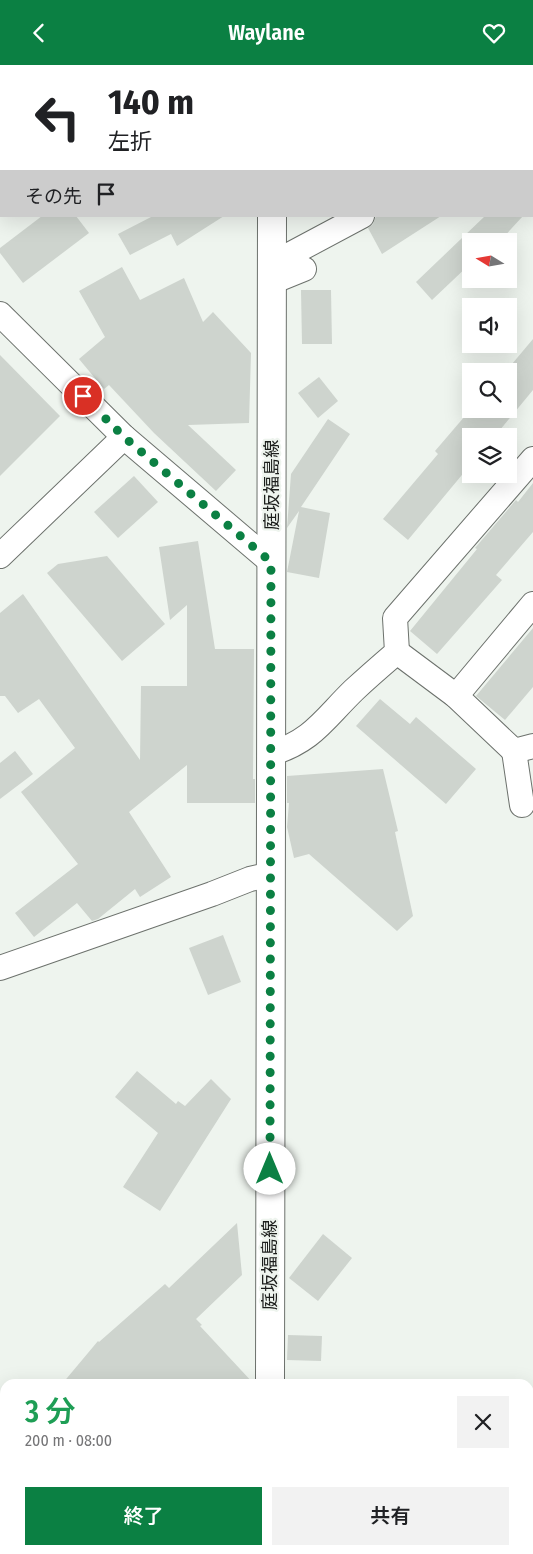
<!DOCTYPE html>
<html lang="ja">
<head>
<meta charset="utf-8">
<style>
  :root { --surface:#fff; --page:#f2f2f2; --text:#202124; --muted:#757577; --accent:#0b8043 }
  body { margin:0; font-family:"Fira Sans Condensed","Noto Sans JP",sans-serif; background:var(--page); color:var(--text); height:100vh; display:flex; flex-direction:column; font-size:19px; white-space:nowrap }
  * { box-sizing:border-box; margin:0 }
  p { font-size:16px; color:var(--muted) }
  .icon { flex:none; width:28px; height:28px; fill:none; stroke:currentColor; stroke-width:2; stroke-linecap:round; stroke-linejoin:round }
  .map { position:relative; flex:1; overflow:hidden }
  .side { position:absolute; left:0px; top:1314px; width:534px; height:176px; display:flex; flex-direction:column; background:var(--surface); border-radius:15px 15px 0 0; box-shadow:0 5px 20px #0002 }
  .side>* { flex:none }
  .top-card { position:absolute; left:0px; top:0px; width:534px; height:152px; box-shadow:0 5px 20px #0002; background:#fff; color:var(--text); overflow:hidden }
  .needle { width:32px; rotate:281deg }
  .fabs { position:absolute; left:462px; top:168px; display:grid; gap:10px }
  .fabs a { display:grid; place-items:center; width:55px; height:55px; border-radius:0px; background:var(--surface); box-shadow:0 5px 20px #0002; font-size:25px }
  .pin { position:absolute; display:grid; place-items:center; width:42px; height:42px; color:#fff; margin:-21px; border:2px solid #fff; border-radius:50%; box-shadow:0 1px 5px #0007 }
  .me { position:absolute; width:55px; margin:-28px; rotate:0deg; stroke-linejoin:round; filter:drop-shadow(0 0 4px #0008) }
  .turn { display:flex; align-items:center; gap:18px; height:105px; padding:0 25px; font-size:22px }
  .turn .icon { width:65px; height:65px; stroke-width:2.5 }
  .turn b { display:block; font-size:35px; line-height:42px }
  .then { display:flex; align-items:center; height:48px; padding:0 25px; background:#0003; gap:10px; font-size:19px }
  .round { display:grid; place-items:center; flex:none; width:52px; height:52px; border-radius:0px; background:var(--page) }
  .head { display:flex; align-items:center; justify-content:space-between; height:85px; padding:0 25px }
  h1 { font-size:30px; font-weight:600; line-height:38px; color:#1e9e55 }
  .button { display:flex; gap:10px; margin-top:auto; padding:10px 25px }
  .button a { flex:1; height:58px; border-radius:0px; background:var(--accent); color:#fff; font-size:20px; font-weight:600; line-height:58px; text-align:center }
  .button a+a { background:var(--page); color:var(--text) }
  header { display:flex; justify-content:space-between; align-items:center; height:65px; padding:0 25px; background:var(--accent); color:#fff; font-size:22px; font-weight:600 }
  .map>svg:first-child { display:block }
  .building { fill:#ced4ce }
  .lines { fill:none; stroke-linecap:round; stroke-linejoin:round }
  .minor-casing { stroke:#6c716c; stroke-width:26 }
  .secondary-casing { stroke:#6c716c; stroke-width:30 }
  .minor { stroke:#fff; stroke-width:24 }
  .secondary { stroke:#fff; stroke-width:28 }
  .route { stroke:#0b8043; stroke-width:9; stroke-dasharray:0 16.2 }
  .labels { text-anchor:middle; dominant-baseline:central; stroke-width:4.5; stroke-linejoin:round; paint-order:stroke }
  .street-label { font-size:18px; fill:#1b1d1b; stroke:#eef4ee }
</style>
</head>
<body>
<header><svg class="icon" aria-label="back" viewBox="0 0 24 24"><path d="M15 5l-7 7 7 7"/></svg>Waylane<svg class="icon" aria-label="heart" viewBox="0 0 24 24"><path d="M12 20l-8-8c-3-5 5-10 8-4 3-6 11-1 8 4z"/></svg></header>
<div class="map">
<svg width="533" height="1489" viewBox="0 0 533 1489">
  <rect width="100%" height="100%" fill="#eef4ee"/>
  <g class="building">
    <path d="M42,151H76L89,168L23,218L0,188V183Z"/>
    <path d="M153,151H224L177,181L171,169L130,190L118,169Z"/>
    <path d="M376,151H441L382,189L368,163L373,159Z"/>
    <path d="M485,151H523L500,176H471V198L432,235L416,217Z"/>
    <path d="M122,202L140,235L184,213L203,257L213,247L251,288L249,358L188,360L236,405L216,426L154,368L109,320L104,324L79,294L105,272L79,226Z"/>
    <path d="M301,225H331L332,279H302Z"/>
    <path d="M533,274V325L495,371H471V399L408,475L383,454L438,389L435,386L471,344H509V306H506Z"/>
    <path d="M0,290L60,351L0,411Z"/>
    <path d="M319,312L338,336L318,353L298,328Z"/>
    <path d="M328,354L350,369L301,442L330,448L319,513L287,507L299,446L287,463L291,409Z"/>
    <path d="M134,411L158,437L118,473L94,447Z"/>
    <path d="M533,418V467L496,510L502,515L437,589L410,566L477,484L475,483L516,435L518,437Z"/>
    <path d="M198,476L215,584H254L253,714H255V738H187V700L129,747L171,812L140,832L135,824L98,854L92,856L77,838L34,872L15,848L78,799L21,727L75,683L39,634L18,648L5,631H0V548L23,529L140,695L141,621H187V540L170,555L159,482Z"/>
    <path d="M107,491L165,559L122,596L47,508L58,499Z"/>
    <path d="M533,563V622L505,655L476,631Z"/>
    <path d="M380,634L410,659L416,652L476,704L446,739L356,661Z"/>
    <path d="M15,686L33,709L0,734V698Z"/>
    <path d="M383,704L398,766L395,767L413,851L397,866L309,789L294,793L287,762L289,738H287V711Z"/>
    <path d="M223,870L241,917L208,930L189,883Z"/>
    <path d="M137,1006L176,1039L178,1036L185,1041L211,1014L231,1034L160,1146L123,1122L158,1068L115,1032Z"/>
    <path d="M237,1158L242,1210L196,1254L202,1260L200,1261L254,1319H62L98,1276L99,1277L165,1219L169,1223Z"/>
    <path d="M323,1169L352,1193L318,1236L289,1213Z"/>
    <path d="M288,1270L322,1271L321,1296L287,1295Z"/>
  </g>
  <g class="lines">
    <defs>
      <g id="minor">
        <path d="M66,1L68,0"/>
        <path d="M0,9L1,11"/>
        <path d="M272,199L362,151"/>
        <path d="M272,217L304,204"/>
        <path d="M0,249L124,372L271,497"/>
        <path d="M0,491L124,372"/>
        <path d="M397,587L456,631L514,686L533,681"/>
        <path d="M456,631L533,539"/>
        <path d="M514,686L522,740"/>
        <path d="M270,689C313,676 324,654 354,625C368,612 383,599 397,587L395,553L533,394"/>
        <path d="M0,903L212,829L250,814L271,809"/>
        <path d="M113,1485L117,1489"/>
        <path d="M153,1489L157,1485"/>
      </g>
      <g id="secondary">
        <path d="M274,1V0"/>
        <path d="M270,1319L272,151"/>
        <path d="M269,1489V1485"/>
      </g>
    </defs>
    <use href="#minor" class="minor-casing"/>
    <use href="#secondary" class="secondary-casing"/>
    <use href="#minor" class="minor"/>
    <use href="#secondary" class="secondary"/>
  </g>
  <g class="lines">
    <path class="route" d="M83,331L124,372L271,497L270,1104"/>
  </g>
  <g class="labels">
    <g class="street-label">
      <text transform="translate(272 420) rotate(-90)">庭坂福島線</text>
      <text transform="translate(270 1200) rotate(-90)">庭坂福島線</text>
    </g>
  </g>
</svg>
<div class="fabs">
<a><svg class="needle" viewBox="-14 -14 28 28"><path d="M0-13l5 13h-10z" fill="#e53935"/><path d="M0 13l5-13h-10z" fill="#757577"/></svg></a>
<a><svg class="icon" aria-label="sound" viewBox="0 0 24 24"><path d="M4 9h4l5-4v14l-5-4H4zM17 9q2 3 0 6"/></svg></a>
<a><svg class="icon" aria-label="search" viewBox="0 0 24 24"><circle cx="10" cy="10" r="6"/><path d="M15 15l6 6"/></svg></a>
<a><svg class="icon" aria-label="layers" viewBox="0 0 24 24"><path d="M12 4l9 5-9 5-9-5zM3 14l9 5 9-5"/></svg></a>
</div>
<div class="pin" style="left:83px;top:331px;background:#d93025"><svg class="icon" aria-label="arrive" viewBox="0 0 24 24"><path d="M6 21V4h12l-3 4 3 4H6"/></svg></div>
<svg class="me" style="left:270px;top:1104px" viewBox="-20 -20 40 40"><circle r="19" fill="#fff"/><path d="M0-13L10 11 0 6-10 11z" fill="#0b8043"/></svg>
<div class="top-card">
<div class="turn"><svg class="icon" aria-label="left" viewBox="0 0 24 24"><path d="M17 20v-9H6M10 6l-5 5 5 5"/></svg><div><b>140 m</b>左折</div></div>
<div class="then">その先<svg class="icon" aria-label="arrive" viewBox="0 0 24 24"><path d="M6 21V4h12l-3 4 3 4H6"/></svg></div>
</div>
<section class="side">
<div class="head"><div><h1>3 分</h1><p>200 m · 08:00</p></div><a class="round"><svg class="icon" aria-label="close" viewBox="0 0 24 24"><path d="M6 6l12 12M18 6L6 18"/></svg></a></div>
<div class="button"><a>終了</a><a>共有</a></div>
</section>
</div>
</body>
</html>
